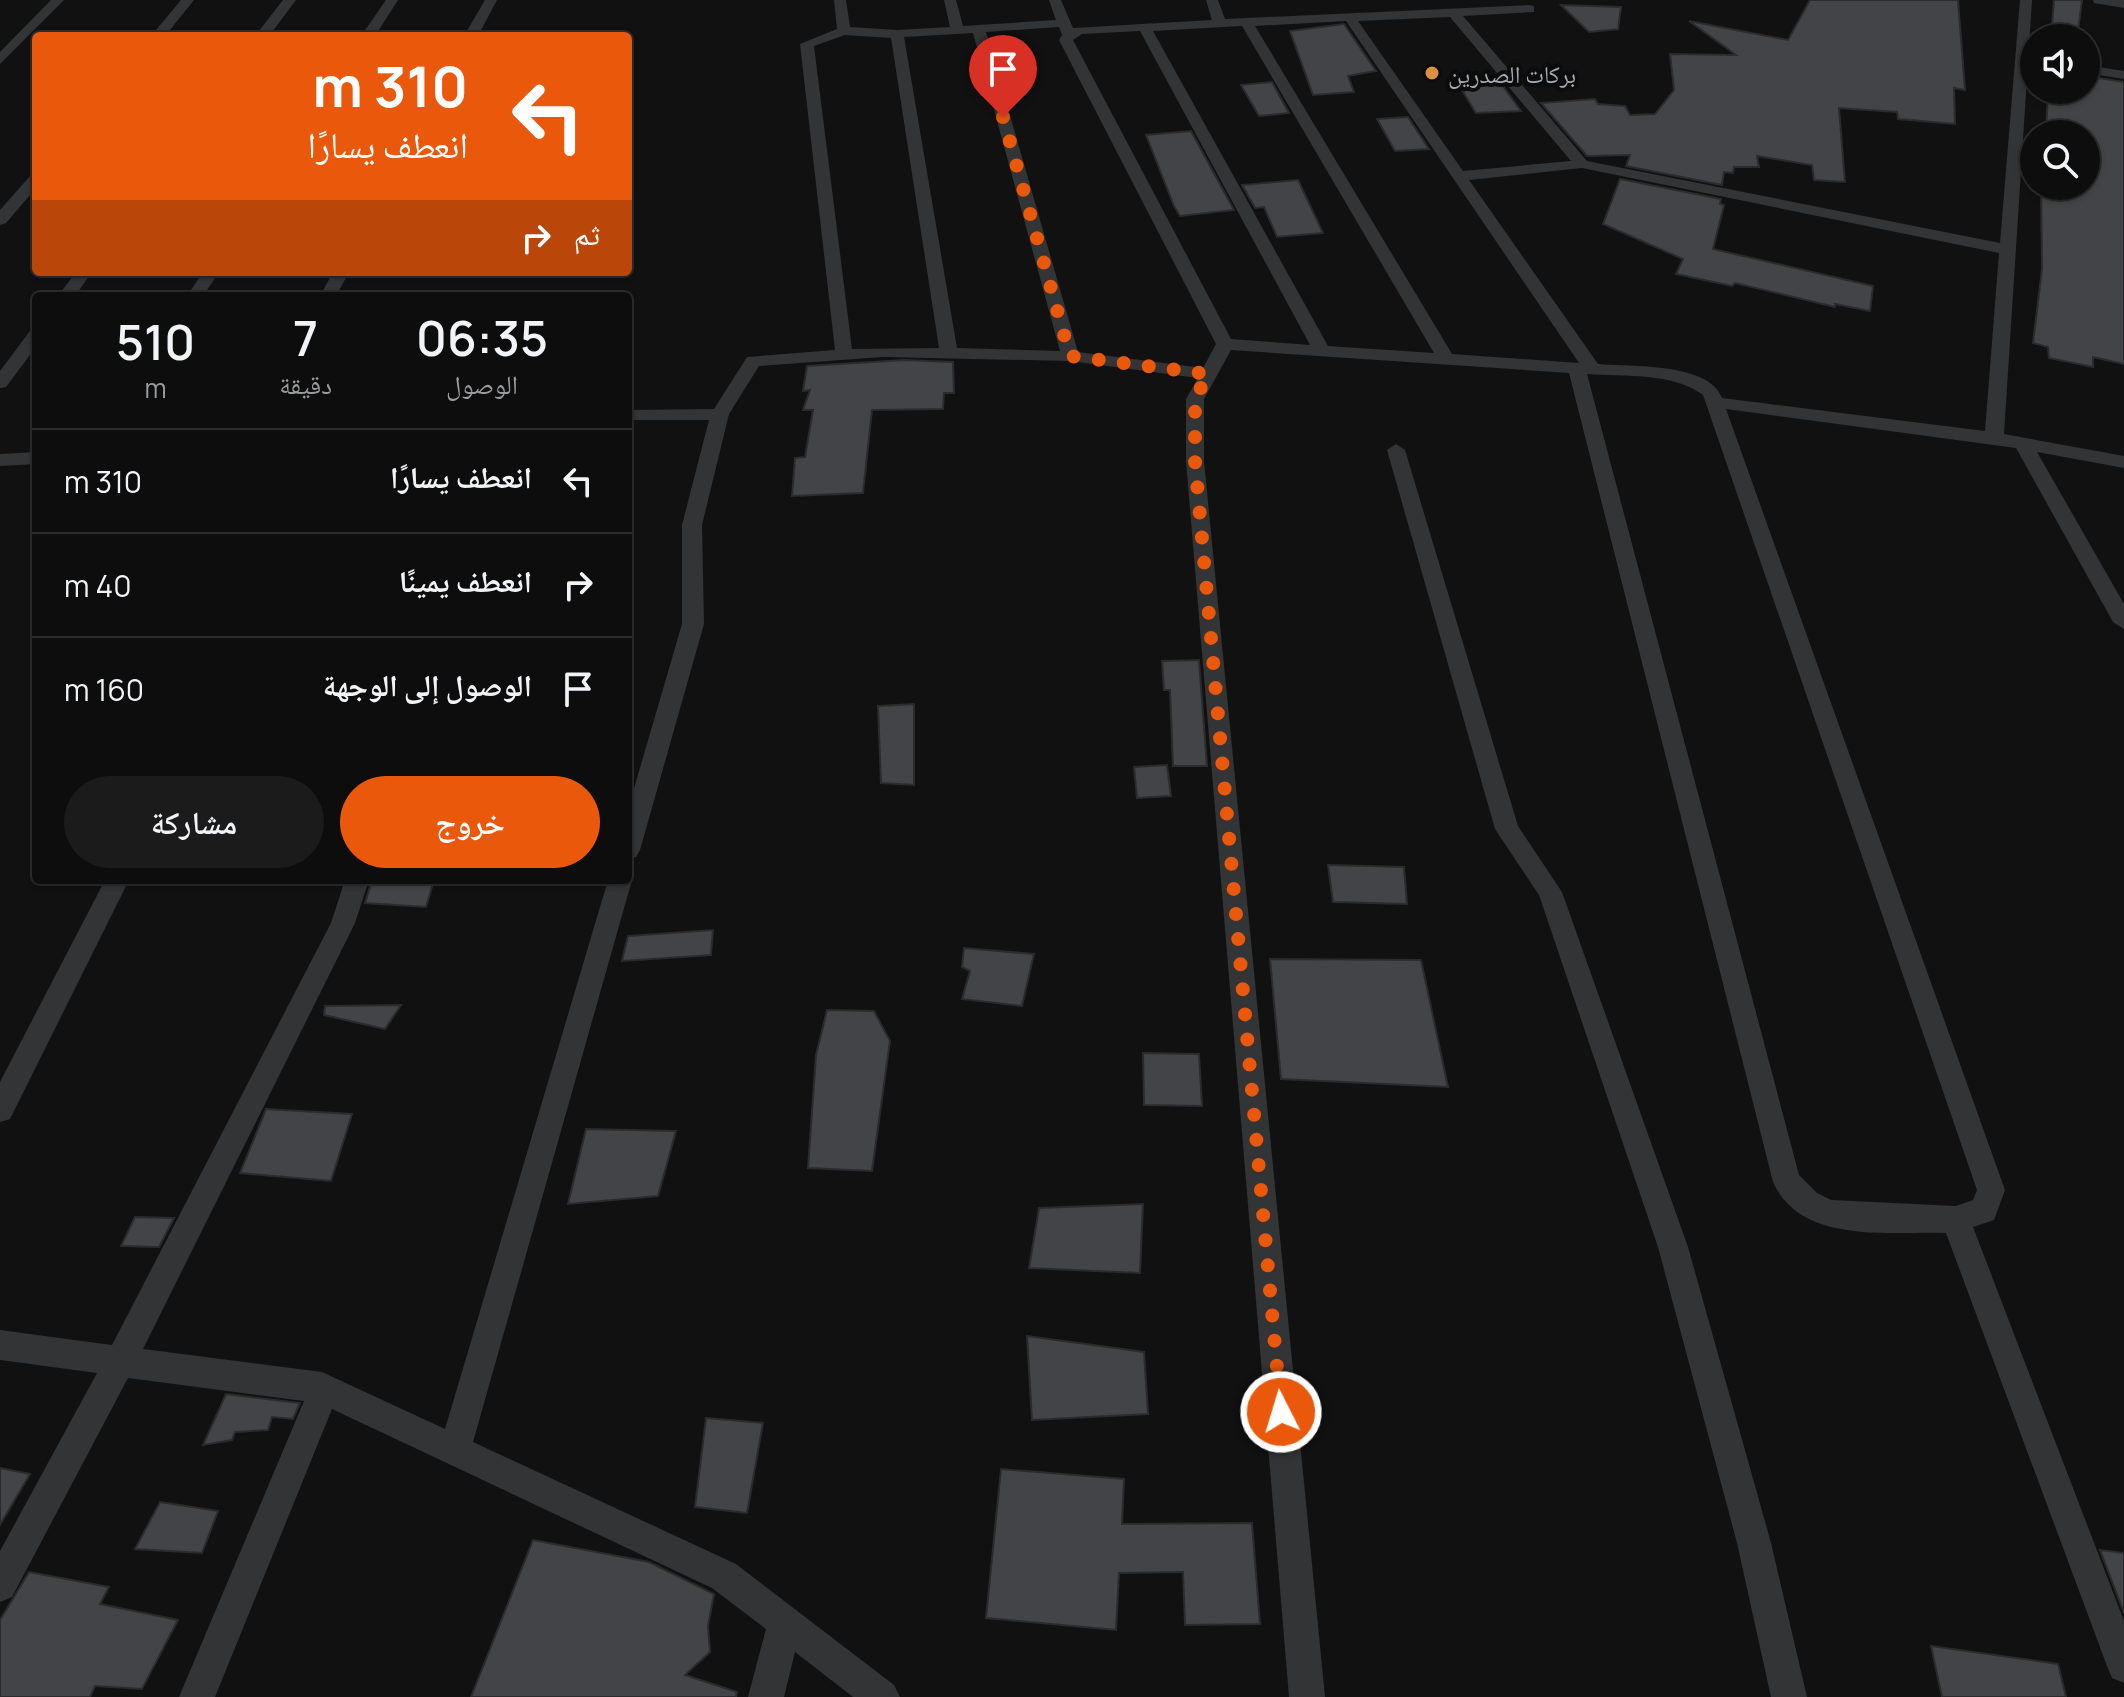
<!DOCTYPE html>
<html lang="ar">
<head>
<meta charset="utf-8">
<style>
  :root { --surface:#0d0d0e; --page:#1b1b1c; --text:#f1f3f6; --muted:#9a9c9e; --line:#2d2d2e; --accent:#ea580c }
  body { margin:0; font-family:Manrope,"Noto Naskh Arabic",sans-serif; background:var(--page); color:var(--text); direction:rtl; height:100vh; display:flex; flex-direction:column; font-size:30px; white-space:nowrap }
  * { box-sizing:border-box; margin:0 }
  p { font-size:26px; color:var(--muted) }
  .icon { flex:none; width:44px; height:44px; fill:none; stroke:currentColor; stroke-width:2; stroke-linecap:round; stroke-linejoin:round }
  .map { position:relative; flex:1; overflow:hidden; direction:ltr }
  .sheet { position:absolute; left:32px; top:292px; width:600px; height:592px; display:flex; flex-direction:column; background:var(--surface); border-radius:8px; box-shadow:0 2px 6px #0004,0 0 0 2px var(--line); direction:rtl }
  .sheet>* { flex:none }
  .top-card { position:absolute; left:32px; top:32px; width:600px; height:244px; border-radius:8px; box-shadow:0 2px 6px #0004,0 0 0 2px var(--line); direction:rtl; background:#ea580c; color:#fff; overflow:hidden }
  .tools { position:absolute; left:2020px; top:24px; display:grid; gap:16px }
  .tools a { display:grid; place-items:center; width:80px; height:80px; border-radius:50%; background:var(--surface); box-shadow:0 2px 6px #0004,0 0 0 2px var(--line); font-size:40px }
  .pin { position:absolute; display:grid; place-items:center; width:68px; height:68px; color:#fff; margin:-82px -34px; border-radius:50% 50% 50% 0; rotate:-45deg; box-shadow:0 0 8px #0007 }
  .pin .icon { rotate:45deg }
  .me { position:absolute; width:88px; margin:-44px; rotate:355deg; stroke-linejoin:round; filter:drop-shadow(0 0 6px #0008) }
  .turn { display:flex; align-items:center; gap:28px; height:168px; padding:0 32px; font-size:36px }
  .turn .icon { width:104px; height:104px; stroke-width:2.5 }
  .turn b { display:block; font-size:56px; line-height:68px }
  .then { display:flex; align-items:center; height:76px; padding:0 32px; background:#0003; gap:16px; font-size:30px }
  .eta { display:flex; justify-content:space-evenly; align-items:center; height:136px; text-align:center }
  .eta b { font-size:48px; font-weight:600; line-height:56px }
  .cta { display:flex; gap:16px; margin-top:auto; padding:16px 32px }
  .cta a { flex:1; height:92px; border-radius:48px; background:var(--accent); color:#fff; font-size:32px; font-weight:600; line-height:92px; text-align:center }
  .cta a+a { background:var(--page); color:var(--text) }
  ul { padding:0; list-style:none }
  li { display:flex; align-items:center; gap:24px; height:104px; padding:0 32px; border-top:2px solid var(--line) }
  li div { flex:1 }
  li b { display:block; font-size:30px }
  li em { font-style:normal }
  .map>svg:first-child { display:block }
  .building { fill:#434447; stroke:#2b2b2e; stroke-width:2 }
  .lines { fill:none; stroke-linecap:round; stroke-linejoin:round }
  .street { fill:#323436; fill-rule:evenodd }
  .route { stroke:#ea580c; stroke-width:14; stroke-dasharray:0 25.2 }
  .poi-dot { fill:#da8f41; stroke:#0c0c0d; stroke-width:3 }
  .labels { text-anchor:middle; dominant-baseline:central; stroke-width:8; stroke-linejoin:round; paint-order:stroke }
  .far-poi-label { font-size:24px; fill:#a4aab1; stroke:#0c0c0d; text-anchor:start }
</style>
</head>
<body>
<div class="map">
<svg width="2124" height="1697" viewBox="0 0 2124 1697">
  <rect width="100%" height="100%" fill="#111112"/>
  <g class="building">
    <path d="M1810,0H1958L1965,90L1954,88L1955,124L1898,119L1897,112L1839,108L1845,182L1814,180L1812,165L1757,156L1759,167H1734L1733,173L1724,172L1722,185L1626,166L1630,155L1587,156L1541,103L1595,99L1598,104L1625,106L1630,115L1655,114L1674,90L1670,54L1736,55L1689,21L1788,40Z"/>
    <path d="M2054,0H2082L2078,31L2052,26Z"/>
    <path d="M1561,5L1621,7L1618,29L1589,32Z"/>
    <path d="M1344,24L1376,71L1348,76L1354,92L1313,95L1290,31Z"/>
    <path d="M2086,76L2124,82V364L2093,357V367L2049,358L2048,347L2033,343L2042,269L2041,186H2086V134H2046L2048,90H2086Z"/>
    <path d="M1272,82L1289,113L1259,116L1241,85Z"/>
    <path d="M1500,82L1521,111L1476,113L1458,84Z"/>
    <path d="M1408,117L1429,149L1395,151L1377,119Z"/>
    <path d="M1191,131L1234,210L1180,216L1174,206L1146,135Z"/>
    <path d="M1620,179L1721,199L1720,204L1724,205L1713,249L1873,286L1870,311L1835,304V307L1735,283L1732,286L1676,274L1683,259L1603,224Z"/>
    <path d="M1298,180L1323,233L1277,237L1264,207L1255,208L1242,185Z"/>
    <path d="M904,360L953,362L954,393H944L943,409L872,410L863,493L792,496L795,458L805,457L813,410H803L810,390L803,391L807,366Z"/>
    <path d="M1199,660L1207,766H1173L1170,690H1164L1162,661Z"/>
    <path d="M914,704V785L881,783L878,706Z"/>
    <path d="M1167,765L1171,796L1137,798L1134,767Z"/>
    <path d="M1328,865L1404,867L1407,904L1333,902Z"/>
    <path d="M372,880H434L426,907L365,903Z"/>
    <path d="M713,930L711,955L622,961L628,936Z"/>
    <path d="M964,948L1034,954L1022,1006L962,999L970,971L962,967Z"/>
    <path d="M1270,959L1421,960L1448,1087L1281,1079Z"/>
    <path d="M401,1005L385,1029L324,1015L325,1006Z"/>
    <path d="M827,1010L874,1011L890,1041L872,1171L808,1168L816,1055Z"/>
    <path d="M1143,1053L1199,1054L1202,1106L1144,1105Z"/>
    <path d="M266,1109L352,1114L331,1181L240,1173Z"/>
    <path d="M586,1129L676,1131L658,1196L568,1204Z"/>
    <path d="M1143,1204L1140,1273L1029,1268L1039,1208Z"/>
    <path d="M135,1217L174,1218L159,1247L121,1246Z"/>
    <path d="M1027,1336L1144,1352L1148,1414L1032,1420Z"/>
    <path d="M226,1394L300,1403L293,1419L272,1417L268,1430L235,1432L232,1440L203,1445Z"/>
    <path d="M706,1418L763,1423L747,1513L695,1507Z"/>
    <path d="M0,1468L30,1474L0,1525Z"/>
    <path d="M1001,1469L1124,1479L1122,1524L1252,1523L1260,1624L1185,1625L1183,1572L1119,1573L1116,1630L986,1618Z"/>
    <path d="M160,1502L218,1511L202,1553L135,1549Z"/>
    <path d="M533,1540L649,1562L714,1594L708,1626L710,1652L685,1675L737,1692L736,1697H471Z"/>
    <path d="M2100,1550L2124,1553V1613Z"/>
    <path d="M29,1572L109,1587L100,1604L178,1620L142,1689L95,1686L90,1697H0V1620Z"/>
    <path d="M1931,1646L2058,1664L2066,1697H1942Z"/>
  </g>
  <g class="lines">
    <g class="street">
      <path d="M51,0H64L0,64V52Z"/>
      <path d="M181,0H194L165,36H151Z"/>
      <path d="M283,0H296L269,36H255Z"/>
      <path d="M386,0H398L375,36H361Z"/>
      <path d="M485,0H497L478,36H464Z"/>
      <path d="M834,0H846L850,27L897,30L950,27L944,0H956L963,26L1056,20L1049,0H1061L1073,28L1212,20L1206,0H1218L1225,19L1529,5L1534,6V12L1463,16L1587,161L2000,243L2020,0H2032L2004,434L2124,456V468L2037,452L2124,604V629L2113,622L2016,448L1726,409L2005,1190L1994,1220L1973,1227L2124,1621V1683L2112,1678L2107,1666L1946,1233C1890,1231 1801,1245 1773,1182L1569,373L1231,350L1204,399V461L1325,1697H1289L1186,461V399L1198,378L1070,361L883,357L759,366L729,414L702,525L704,624L640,850L636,857L628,859V809L682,624V525L709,420H628V410L714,409L747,357L835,350L800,44L837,29ZM1450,17L1571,161L1463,171L1358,21ZM1346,21L1579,363L1452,354L1255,26ZM1242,26L1434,353L1328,346L1153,31ZM1059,27L1062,35L1059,40L1216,344L1203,368L1078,352L986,32ZM1140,31L1310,345L1231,339L1073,40L1082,34ZM973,33L1060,351L957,348L904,37ZM845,35L891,38L939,348L852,349L814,46ZM1582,168L1999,253L1985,431L1722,398C1709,362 1630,367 1598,364L1469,180ZM1587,374C1625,377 1672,372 1703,395L1977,1190L1973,1200L1956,1206L1831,1200L1817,1193L1799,1175Z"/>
      <path d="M2093,0H2124V8L2094,3Z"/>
      <path d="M2086,65L2124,71V79L2086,73Z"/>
      <path d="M36,173V188L6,223L0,225V210L31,175Z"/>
      <path d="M76,272H92L75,296H58Z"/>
      <path d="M203,272H219L203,296H187Z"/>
      <path d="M333,272H349L336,296H320Z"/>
      <path d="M36,330V347L6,387L0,388V371L30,331Z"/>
      <path d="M1396,444L1405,450L1518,826L1562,892L1688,1247L1771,1543L1807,1697H1771L1737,1543L1658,1247L1539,895L1495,829L1387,450Z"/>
      <path d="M36,452V464L0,466V454Z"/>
      <path d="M629,873L632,880L473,1442L736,1564L894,1685L900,1697H853L795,1652L784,1697H748L766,1629L712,1588L332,1409L215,1697H179L304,1401L128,1378L12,1597L0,1602V1551L97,1373L0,1360V1330L112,1345L331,923L345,880H369L355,923L143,1349L322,1372L445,1429L608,880H628Z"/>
      <path d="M105,880H129L10,1119L0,1122V1082Z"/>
    </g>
  </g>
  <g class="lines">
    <path class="route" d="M1003,117L1070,356L1208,374L1195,399V461L1281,1412"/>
  </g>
  <circle class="poi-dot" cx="1432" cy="73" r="8"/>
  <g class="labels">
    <g class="far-poi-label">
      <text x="1448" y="73">بركات الصدرين</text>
    </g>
  </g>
</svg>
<div class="tools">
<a><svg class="icon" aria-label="sound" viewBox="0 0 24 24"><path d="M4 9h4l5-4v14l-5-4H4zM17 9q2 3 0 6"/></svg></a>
<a><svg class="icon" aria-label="search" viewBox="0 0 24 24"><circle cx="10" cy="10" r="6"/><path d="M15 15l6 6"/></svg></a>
</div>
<div class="pin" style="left:1003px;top:117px;background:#d93025"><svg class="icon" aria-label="arrive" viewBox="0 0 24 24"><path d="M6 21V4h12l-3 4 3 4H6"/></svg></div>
<svg class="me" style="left:1281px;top:1412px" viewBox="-20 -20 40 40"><circle r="17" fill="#ea580c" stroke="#fff" stroke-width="3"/><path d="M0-11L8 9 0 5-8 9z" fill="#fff"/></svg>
<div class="top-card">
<div class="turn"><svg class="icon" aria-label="left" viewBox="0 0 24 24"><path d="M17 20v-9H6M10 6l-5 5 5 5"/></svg><div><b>310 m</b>انعطف يسارًا</div></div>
<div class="then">ثم<svg class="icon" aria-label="right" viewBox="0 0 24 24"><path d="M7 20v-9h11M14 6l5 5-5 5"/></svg></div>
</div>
<section class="sheet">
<div class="eta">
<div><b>06:35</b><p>الوصول</p></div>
<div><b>7</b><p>دقيقة</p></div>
<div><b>510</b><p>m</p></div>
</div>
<ul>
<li><svg class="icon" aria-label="left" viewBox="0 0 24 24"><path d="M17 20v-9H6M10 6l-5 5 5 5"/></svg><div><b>انعطف يسارًا</b></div><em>310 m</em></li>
<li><svg class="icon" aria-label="right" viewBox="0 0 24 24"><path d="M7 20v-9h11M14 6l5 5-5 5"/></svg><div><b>انعطف يمينًا</b></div><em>40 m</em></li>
<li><svg class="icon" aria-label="arrive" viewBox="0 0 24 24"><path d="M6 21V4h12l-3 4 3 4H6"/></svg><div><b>الوصول إلى الوجهة</b></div><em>160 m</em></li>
</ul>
<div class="cta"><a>خروج</a><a>مشاركة</a></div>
</section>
</div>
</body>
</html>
